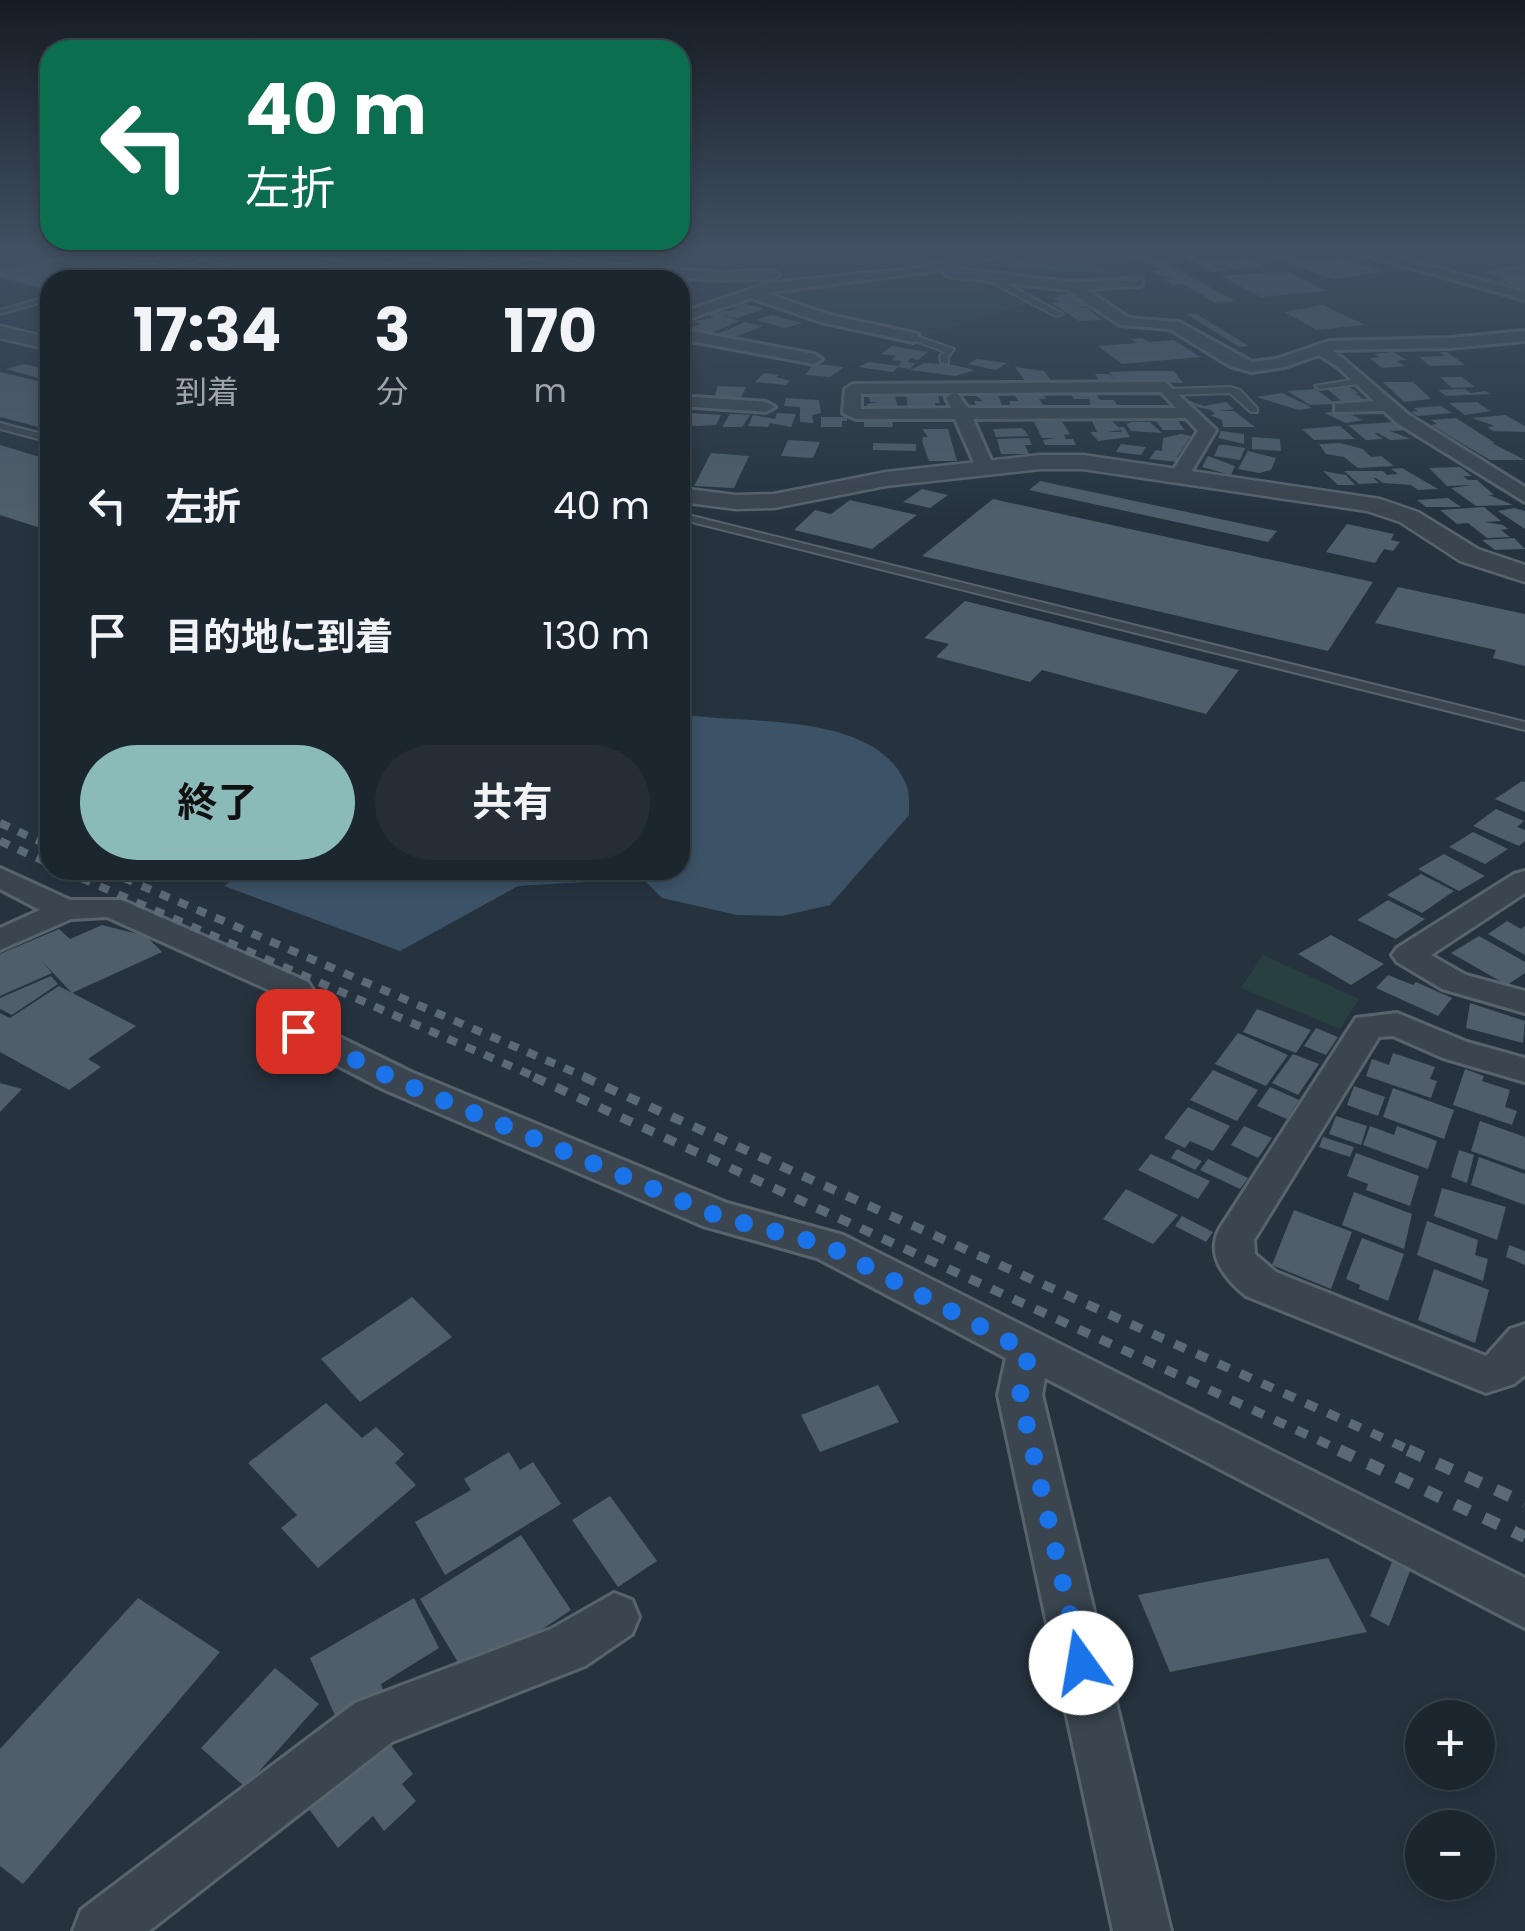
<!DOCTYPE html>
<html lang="ja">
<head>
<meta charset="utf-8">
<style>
  :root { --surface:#1c262f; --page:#252e37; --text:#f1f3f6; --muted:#a0a5aa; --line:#3a434b; --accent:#8bbbb9 }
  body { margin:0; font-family:Poppins,"Noto Sans JP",sans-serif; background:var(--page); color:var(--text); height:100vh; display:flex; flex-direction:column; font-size:38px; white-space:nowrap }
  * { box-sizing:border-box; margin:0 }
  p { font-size:32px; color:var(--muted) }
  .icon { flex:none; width:55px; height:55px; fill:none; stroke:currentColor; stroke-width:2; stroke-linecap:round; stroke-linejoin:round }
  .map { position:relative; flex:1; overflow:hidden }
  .sheet { position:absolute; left:40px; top:270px; width:650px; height:610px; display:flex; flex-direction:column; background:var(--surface); border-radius:30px; box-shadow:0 5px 15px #0003,0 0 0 2px var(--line) }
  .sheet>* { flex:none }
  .banner { position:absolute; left:40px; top:40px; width:650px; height:210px; border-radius:30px; box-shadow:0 5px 15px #0003,0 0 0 2px var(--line); background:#0b6e4f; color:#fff; overflow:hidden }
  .fabs { position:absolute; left:1405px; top:1700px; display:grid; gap:20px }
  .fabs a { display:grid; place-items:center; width:90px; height:90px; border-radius:50%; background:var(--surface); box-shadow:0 5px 15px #0003,0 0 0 2px var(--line); font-size:50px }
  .pin { position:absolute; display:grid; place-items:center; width:85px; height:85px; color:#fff; margin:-42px; border-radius:20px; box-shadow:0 5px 15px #0006 }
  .me { position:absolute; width:110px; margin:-55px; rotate:347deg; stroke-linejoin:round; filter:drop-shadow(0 0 8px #0008) }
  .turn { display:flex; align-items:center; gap:35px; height:210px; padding:0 40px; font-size:45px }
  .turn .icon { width:130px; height:130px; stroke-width:2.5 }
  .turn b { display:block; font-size:70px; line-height:85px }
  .eta { display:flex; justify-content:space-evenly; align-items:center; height:170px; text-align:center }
  .eta b { font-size:60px; font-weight:700; line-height:70px }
  .cta { display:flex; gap:20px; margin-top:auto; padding:20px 40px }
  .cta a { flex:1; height:115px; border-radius:60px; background:var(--accent); color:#111; font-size:40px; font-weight:700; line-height:115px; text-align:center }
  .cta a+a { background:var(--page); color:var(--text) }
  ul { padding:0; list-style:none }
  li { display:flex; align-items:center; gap:30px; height:130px; padding:0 40px }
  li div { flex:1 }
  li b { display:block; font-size:38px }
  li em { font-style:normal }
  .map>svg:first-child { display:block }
  .green { fill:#284040 }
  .water { fill:#3c5367 }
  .building { fill:#4f5e6a }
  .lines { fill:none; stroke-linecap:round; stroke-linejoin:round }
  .service-casing { stroke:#58636c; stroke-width:4 }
  .minor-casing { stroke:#58636c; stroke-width:6 }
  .tertiary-casing { stroke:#58636c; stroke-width:5 }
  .service { fill:#3a454f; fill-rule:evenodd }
  .minor { fill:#3a454f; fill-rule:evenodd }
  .tertiary { fill:#3a454f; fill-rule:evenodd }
  .rail-far2 { stroke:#5c6976; stroke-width:8; stroke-dasharray:10 10; stroke-linecap:butt }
  .rail-far1 { stroke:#5c6976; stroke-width:9; stroke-dasharray:12 12; stroke-linecap:butt }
  .rail { stroke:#5c6976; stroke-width:12; stroke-dasharray:16 16; stroke-linecap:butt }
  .route { stroke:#1a73e8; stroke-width:18; stroke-dasharray:0 32.4 }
</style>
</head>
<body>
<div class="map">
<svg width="1525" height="1931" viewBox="0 0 1525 1931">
  <rect width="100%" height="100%" fill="#26333f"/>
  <g class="green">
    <path d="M752,249H990L879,272L719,276L714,267Z"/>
    <path d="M1360,249H1525V257L1478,261L1457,258L1419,265Z"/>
    <path d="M944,277L967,281L1028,303L926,336L853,324L764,293L853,281Z"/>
    <path d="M1263,955L1359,999L1340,1029L1241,988Z"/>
  </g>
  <g class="water">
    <path d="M1074,249L1112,274L1009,269L1012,266L1002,262Z"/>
    <path d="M680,714C743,725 875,710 906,784C910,792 909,806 909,815L830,905L782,916L737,915L662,898L634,870H680Z"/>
    <path d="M248,870H613L586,882L518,886L400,951L224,886Z"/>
  </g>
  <g class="building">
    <path d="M403,249H422L407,256L438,258L431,262L385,258Z"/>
    <path d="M623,249H643L664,255L618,259L601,254Z"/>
    <path d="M1121,249H1141L1235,301L1215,303L1183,284L1172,285L1164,280L1175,279L1158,274L1151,271L1159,270Z"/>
    <path d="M1170,249H1228L1264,267L1233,269L1217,264L1230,271L1212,272Z"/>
    <path d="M1315,249L1383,272L1334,279L1251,250Z"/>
    <path d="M247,255L309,268L306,269L312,270L287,278L217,266Z"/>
    <path d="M152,261L166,270L137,273L119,268Z"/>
    <path d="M41,262L57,266L48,268L98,280H50V291L0,277V271Z"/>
    <path d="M508,263L519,264L535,269L522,274L510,271L519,268L500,272L486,268Z"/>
    <path d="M1525,264V289L1494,280L1503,279L1481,271Z"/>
    <path d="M1286,271L1327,291L1261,297L1220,276Z"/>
    <path d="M484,272L497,275L479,280H432L449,274L463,277Z"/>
    <path d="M1070,294L1088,306L1068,309L1086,307L1102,320L1079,321L1051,303L1060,302L1052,298L1059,297L1055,295Z"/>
    <path d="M744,303L765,309L737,318L721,315L740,321L703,336L685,330L702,324L693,321L714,318L708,314L739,309L732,307Z"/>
    <path d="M1323,305L1365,325L1317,330L1284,312Z"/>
    <path d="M1186,314H1196L1249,346L1239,347Z"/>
    <path d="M771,315L802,323L785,328L755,320Z"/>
    <path d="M745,322L763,326L735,337L713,336Z"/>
    <path d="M1142,338L1150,342L1174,340L1200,357L1122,364L1098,346L1137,343L1130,339Z"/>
    <path d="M892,346L928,352L918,360L911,358L907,362L915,363L910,369L898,367L893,372L858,367L869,362L898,366L902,361L892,360L896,356L881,354Z"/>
    <path d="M1393,352L1407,360L1396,361L1405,366L1382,368L1370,358L1380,357L1374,354Z"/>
    <path d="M1440,352H1447L1465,365L1430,366L1419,357L1444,356Z"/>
    <path d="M977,359L993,361L1007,363L996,370L968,364Z"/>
    <path d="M925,363L954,365L975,370L955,376L910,370Z"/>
    <path d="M24,364L50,370V374L38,378L6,369Z"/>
    <path d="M814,364H817L844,367L830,377L805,375Z"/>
    <path d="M1015,367L1044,371L1053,383L1027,384Z"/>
    <path d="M1137,371H1174L1183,383L1117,380L1120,384L1102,385L1095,374H1109L1114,379L1109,372Z"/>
    <path d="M0,372L50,384V430L0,417Z"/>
    <path d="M764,373L779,375L776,377L790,381L786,385L755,382Z"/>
    <path d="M1440,377H1462L1475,387L1452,388Z"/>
    <path d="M1383,382H1413L1431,399L1404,402Z"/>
    <path d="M718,386L746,387L741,398L718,399L714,398Z"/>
    <path d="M1349,387L1359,393H1355L1367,402L1344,403L1326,388Z"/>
    <path d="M1316,389L1336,404L1310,405L1287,391Z"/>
    <path d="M1465,389L1471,393L1486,391L1490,394L1446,396L1438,390Z"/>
    <path d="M1094,391L1100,400H1114L1119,407L1091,408L1089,399H1074L1069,392Z"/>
    <path d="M997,392L1003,408L978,409L974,401H983L972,393Z"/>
    <path d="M1013,392H1042L1046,399H1039L1044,407H1011L1009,401H1018Z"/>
    <path d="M1282,393L1307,405L1312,408L1299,410L1256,397Z"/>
    <path d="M906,394L938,396L940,403H935L936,410L908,412Z"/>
    <path d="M869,395L895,396L899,412L867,409V404L879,402H870Z"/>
    <path d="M786,398L819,400L821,413L812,415L813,423L800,422V407L784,406Z"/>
    <path d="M1187,400L1204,406L1226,402L1234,409L1219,411H1234L1255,427H1223L1222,420L1210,415L1215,414L1211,410L1192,406Z"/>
    <path d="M1477,402L1490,411L1465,415L1449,403Z"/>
    <path d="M1441,406L1452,413L1418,416L1411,412L1418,411L1413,408Z"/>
    <path d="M1341,410L1363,420L1346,423L1324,413Z"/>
    <path d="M680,413H691L721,415L716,425L696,426L683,425L687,421H680Z"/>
    <path d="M777,413L796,414L791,427L770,423L768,427L748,426L753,415L775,419Z"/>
    <path d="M730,414H734L750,415L742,427H722Z"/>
    <path d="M1505,415L1525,426V432L1493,431L1487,427L1495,426L1472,418Z"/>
    <path d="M821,417H847V421H842V427H821Z"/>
    <path d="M864,417L892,420L893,427H864Z"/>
    <path d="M1456,418L1495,443H1492L1525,460H1490L1431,425L1437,424L1431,420Z"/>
    <path d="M1091,419H1110L1121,430L1108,432H1122L1119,427H1124L1130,437L1098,441L1090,432H1097Z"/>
    <path d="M1061,420L1070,434L1064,435L1066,439H1073L1076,445H1045L1043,440L1056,438H1042L1034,422Z"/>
    <path d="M1155,420H1177L1185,430H1163Z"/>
    <path d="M1132,422H1150L1162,433L1131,431L1126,424Z"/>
    <path d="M1396,422L1411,430L1390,431L1411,439L1390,440L1378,433H1374L1383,439L1366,440L1348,425Z"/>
    <path d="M1340,426L1355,439L1314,440L1302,429Z"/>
    <path d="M1022,428L1029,436L996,437L993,429Z"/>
    <path d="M922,429H948L957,461H929L922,441L923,437H928Z"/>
    <path d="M1221,431L1244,434V444L1218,438Z"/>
    <path d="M1181,434L1191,436L1177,457L1181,458L1178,462L1149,459L1156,450L1162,451L1163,438Z"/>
    <path d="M1252,437L1280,439L1281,451L1252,449Z"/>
    <path d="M1029,438L1032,445H1025L1029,454H1001L997,439Z"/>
    <path d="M788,440L820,442L813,458L781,456Z"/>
    <path d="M873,443L916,444V451L873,450Z"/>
    <path d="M1340,443L1363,449L1371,457L1381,456L1394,466L1358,468L1344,457L1326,454L1319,444Z"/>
    <path d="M1121,444L1146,447L1141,455L1116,452Z"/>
    <path d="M0,445L50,460V531L0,515Z"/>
    <path d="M1219,445H1225L1245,448L1240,460L1214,456Z"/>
    <path d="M1248,451L1276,458L1271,470L1259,473L1238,469Z"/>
    <path d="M711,453L749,456L734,488L694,486Z"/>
    <path d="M1208,456L1235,466L1231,475L1202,467Z"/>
    <path d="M1460,467L1472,476H1463L1468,480H1477L1494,495H1489L1513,505L1476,506L1451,488L1472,485L1447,486L1429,468Z"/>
    <path d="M1402,468L1438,489L1418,490L1411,485L1383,483L1376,478H1373L1379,483L1359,484L1344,471H1383L1387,475L1398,474L1391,469Z"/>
    <path d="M1323,471L1346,475L1355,485H1338Z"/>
    <path d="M1040,481L1277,531L1268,542L1029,490Z"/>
    <path d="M922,489L948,495L930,508L903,502Z"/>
    <path d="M1448,498L1461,507H1426L1417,500Z"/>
    <path d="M993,499L1373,582L1328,651L922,556Z"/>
    <path d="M850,500L917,515L872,549L794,530L815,510L831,514Z"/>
    <path d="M1484,507L1501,521L1485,522L1503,525L1508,529L1501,530L1510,537L1487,538L1468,523L1457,524L1440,510Z"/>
    <path d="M1514,508L1525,511V529L1498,511Z"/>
    <path d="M1347,524L1394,534L1391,540L1400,542L1393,551L1384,549L1375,563L1326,552Z"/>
    <path d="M1514,538L1525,549L1495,550L1482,540Z"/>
    <path d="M1398,587L1525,614V666L1493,658L1496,650L1375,623Z"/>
    <path d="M965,601L1239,670L1206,714L1042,670L1030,682L936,657L949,644L924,638Z"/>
    <path d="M1522,781L1525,782V812L1495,799Z"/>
    <path d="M1496,809L1524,821L1517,827L1525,830V841L1519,846L1473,826Z"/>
    <path d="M1473,832L1508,849L1485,864L1449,847Z"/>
    <path d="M1444,854L1485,876L1459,891L1418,869Z"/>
    <path d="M1421,874L1454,891L1422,913L1387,895Z"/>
    <path d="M1388,900L1425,919L1396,939L1357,920Z"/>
    <path d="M1507,921L1521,929L1525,926V955L1488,934Z"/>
    <path d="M102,925L146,936L162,952L72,993L41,960L52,973L0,996V954L59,929L70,939Z"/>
    <path d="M1331,935L1384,964L1351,985L1298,954Z"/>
    <path d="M1479,936L1525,962V973L1507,985L1451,953Z"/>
    <path d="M1388,975L1413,985L1416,982L1452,998L1438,1016L1376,988Z"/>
    <path d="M51,976L58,984L12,1015L0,1009V998Z"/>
    <path d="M59,986L136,1026L88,1059L101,1067L69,1090L0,1052V1013L10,1018Z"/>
    <path d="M1470,1003L1525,1021L1523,1043L1466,1028Z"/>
    <path d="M1257,1009L1311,1030L1296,1053L1243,1032Z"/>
    <path d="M1316,1028L1338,1037L1326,1055L1304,1046Z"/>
    <path d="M1238,1033L1288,1055L1266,1086L1215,1064Z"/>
    <path d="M1393,1053L1435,1067L1430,1079L1437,1081L1431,1098L1366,1076L1372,1059L1389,1065Z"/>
    <path d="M1293,1054L1319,1064L1298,1095L1272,1083Z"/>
    <path d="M1465,1069L1484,1076L1482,1081L1510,1090L1505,1107L1517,1111L1512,1125L1453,1105Z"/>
    <path d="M1213,1070L1258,1090L1237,1121L1190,1100Z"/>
    <path d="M0,1083L22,1089L0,1112Z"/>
    <path d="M1354,1086L1385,1097L1378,1116L1347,1105Z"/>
    <path d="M1270,1087L1299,1100L1287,1119L1257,1106Z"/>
    <path d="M1393,1088L1454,1110L1444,1139L1383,1117Z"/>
    <path d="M1188,1107L1230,1126L1213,1151L1190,1141L1185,1148L1164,1138Z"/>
    <path d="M1336,1116L1367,1126L1361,1145L1329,1134Z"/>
    <path d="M1480,1121L1525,1137V1170L1471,1151Z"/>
    <path d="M1244,1126L1272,1138L1258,1158L1231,1145Z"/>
    <path d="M1370,1126L1394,1135L1397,1126L1437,1141L1428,1169L1363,1145Z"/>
    <path d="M1323,1137L1354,1147L1350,1157L1319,1147Z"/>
    <path d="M1177,1149L1202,1161L1195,1170L1171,1158Z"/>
    <path d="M1459,1150L1474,1155L1467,1183L1451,1177Z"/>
    <path d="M1356,1153L1419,1176L1410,1206L1366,1190L1368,1184L1347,1176Z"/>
    <path d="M1151,1154L1210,1181L1198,1199L1138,1170Z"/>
    <path d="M1479,1157L1525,1174V1205L1471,1185Z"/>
    <path d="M1208,1159L1248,1178L1240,1189L1200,1170Z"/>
    <path d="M1442,1188L1506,1207L1497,1240L1434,1216Z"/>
    <path d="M1126,1189L1178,1215L1153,1244L1103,1219Z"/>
    <path d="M1354,1192L1412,1214L1404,1249L1342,1225Z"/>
    <path d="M1294,1210L1352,1232L1331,1289L1272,1265Z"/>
    <path d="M1182,1216L1213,1232L1206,1242L1175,1226Z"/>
    <path d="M1427,1221L1478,1240L1475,1255L1488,1259L1483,1281L1417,1255Z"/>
    <path d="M1362,1238L1404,1254L1388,1301L1359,1289L1360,1285L1346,1279Z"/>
    <path d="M1509,1245L1525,1251V1265L1506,1257Z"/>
    <path d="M1434,1269L1489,1290L1475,1343L1418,1320Z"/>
    <path d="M412,1297L452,1337L360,1402L321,1359Z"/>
    <path d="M878,1385L899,1422L820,1452L801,1415Z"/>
    <path d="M326,1403L362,1438L376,1427L404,1454L395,1463L416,1485L318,1568L281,1528L297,1515L248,1463Z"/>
    <path d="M509,1452L520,1470L533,1462L561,1504L445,1575L415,1522L471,1490L464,1479Z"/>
    <path d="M610,1496L657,1561L618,1587L572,1520Z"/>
    <path d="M521,1535L571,1610L468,1679L420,1599Z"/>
    <path d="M1328,1558L1367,1632L1170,1672L1138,1595Z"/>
    <path d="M1392,1562L1410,1571L1389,1626L1370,1616Z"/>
    <path d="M138,1598L220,1652L23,1884L0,1866V1749Z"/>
    <path d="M414,1598L439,1648L381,1684L383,1690L336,1718L310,1658Z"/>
    <path d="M275,1668L319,1704L245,1787L201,1748Z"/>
    <path d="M387,1740L413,1774L402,1784L416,1801L384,1831L373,1816L338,1848L309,1809Z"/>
  </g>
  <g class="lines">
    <defs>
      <g id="service">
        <path d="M60,249H70L56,255L90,260L132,276L197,264L223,280H214L196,268L132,280H116L123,277L86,264L43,256Z"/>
        <path d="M390,249H398L367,268L360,266Z"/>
        <path d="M0,254L30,259L34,261L30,263L0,258Z"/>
        <path d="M989,277H995L1063,314L1056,316L989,281Z"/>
        <path d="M50,296V300L0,314V310Z"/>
        <path d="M913,335L954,349L948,357V364L941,362L940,356L945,352L910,339Z"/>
        <path d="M1363,378L1366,383L1320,389L1315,386Z"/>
        <path d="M1230,387L1240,390L1257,408V412H1251L1230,393L1168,395L1163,392L1168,389Z"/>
        <path d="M0,423L50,436V442L0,429Z"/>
        <path d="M680,513L1525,722V730L680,519Z"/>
      </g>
      <g id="minor">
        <path d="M235,249C279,249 320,263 364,264C425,266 488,249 545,249L557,257L579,262L712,272L772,271L779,275L772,279L712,280L579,270L537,257L435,270L361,272L290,263L253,251L197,270L190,266Z"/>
        <path d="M999,249H1023L950,268L1071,282L1142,279V285L1137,286L1086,289L1129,318L1179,322L1252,362L1276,359L1329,341L1450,338L1525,331V341L1450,348L1333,350L1409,415L1525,487V502L1397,423L1384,411L1335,412V404L1374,401L1338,367L1319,355L1285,367L1252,372L1230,366L1170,329L1120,325L1067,290L947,276L941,270L764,293L830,315L918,334V340L913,342L821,322L751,298L680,322V313L769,283L912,269Z"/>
        <path d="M1345,249H1366L1525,292V300Z"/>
        <path d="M47,252L52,253V259L0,272V264Z"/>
        <path d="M680,329L814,354L822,359L814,364L680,339Z"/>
        <path d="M1165,382L1216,430L1187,479L1180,481L1170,475L1198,431L1186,418L973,419L994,467L985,473L976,467L955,419H856L843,413L845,389L853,384ZM1161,392L1176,408H968L957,393ZM953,393L946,398L951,408L861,409V394Z"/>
        <path d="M680,396L766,402L775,407L766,412L680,406Z"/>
        <path d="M0,868L70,900H122L308,982L313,990L315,1025L411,1072L727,1203L843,1235L1525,1578V1628L1045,1378L1042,1395L1171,1931H1113L998,1395L1006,1358L817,1258L703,1226L385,1090L286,1039L281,1031L280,995L107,917L71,919L0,950V928L40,910L0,889Z"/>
        <path d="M1525,871V893L1431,955L1466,975L1525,991V1013L1442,989L1397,962L1392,955L1397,948L1514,874Z"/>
        <path d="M1397,1013L1467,1042L1525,1058V1082L1443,1058L1393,1036L1379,1037L1254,1240L1255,1254L1276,1272L1486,1356L1510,1329L1525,1324V1375L1514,1384L1486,1393L1246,1296C1225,1279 1205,1255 1220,1228L1356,1018Z"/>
        <path d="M614,1593L632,1600L639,1617L632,1634L585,1666L392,1742L149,1931H73L81,1910L355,1703L551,1629Z"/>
      </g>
      <g id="tertiary">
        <path d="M0,326L50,338V350L0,338Z"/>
        <path d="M1040,455H1083L1380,499L1418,512L1478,549L1525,565V582L1460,561L1400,522L1367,511L1083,469H1040L886,486L774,508L736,509L680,502V488L736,495L774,494L886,472Z"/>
      </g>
    </defs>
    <use href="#service" class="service-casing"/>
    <use href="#minor" class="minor-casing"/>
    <use href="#tertiary" class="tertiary-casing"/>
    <use href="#service" class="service"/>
    <use href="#minor" class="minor"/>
    <use href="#tertiary" class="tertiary"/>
    <g class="rail-far2">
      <path d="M0,823L50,846"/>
      <path d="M0,841L50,864"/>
      <path d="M63,870L540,1079"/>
      <path d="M105,870L590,1079"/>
    </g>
    <g class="rail-far1">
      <path d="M534,1077L1344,1452"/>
      <path d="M584,1077L1414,1452"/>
    </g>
    <g class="rail">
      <path d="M1339,1450L1525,1537"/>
      <path d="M1408,1450L1525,1503"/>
    </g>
  </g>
  <linearGradient id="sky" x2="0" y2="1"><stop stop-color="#151c23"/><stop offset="0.48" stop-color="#415063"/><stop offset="1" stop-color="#415063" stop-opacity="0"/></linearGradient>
  <rect width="1525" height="519" fill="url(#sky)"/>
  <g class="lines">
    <path class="route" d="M298,1031L398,1081L718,1216L828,1246L1029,1352L1020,1395L1081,1663"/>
  </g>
</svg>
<div class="fabs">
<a>+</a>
<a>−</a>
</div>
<div class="pin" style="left:298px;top:1031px;background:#d93025"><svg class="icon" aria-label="arrive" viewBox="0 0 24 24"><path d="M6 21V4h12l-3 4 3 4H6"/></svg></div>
<svg class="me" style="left:1081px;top:1663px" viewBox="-20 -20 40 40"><circle r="19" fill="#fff"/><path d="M0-13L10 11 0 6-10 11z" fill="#1a73e8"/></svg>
<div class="banner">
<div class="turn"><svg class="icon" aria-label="left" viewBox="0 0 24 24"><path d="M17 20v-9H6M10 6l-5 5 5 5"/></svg><div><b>40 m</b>左折</div></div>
</div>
<section class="sheet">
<div class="eta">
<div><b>17:34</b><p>到着</p></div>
<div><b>3</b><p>分</p></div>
<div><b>170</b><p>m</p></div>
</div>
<ul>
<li><svg class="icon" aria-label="left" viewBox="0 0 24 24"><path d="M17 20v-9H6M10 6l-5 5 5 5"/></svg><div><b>左折</b></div><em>40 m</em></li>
<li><svg class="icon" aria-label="arrive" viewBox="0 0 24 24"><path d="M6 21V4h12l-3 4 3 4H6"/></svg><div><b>目的地に到着</b></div><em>130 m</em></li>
</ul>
<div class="cta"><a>終了</a><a>共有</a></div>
</section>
</div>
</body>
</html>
